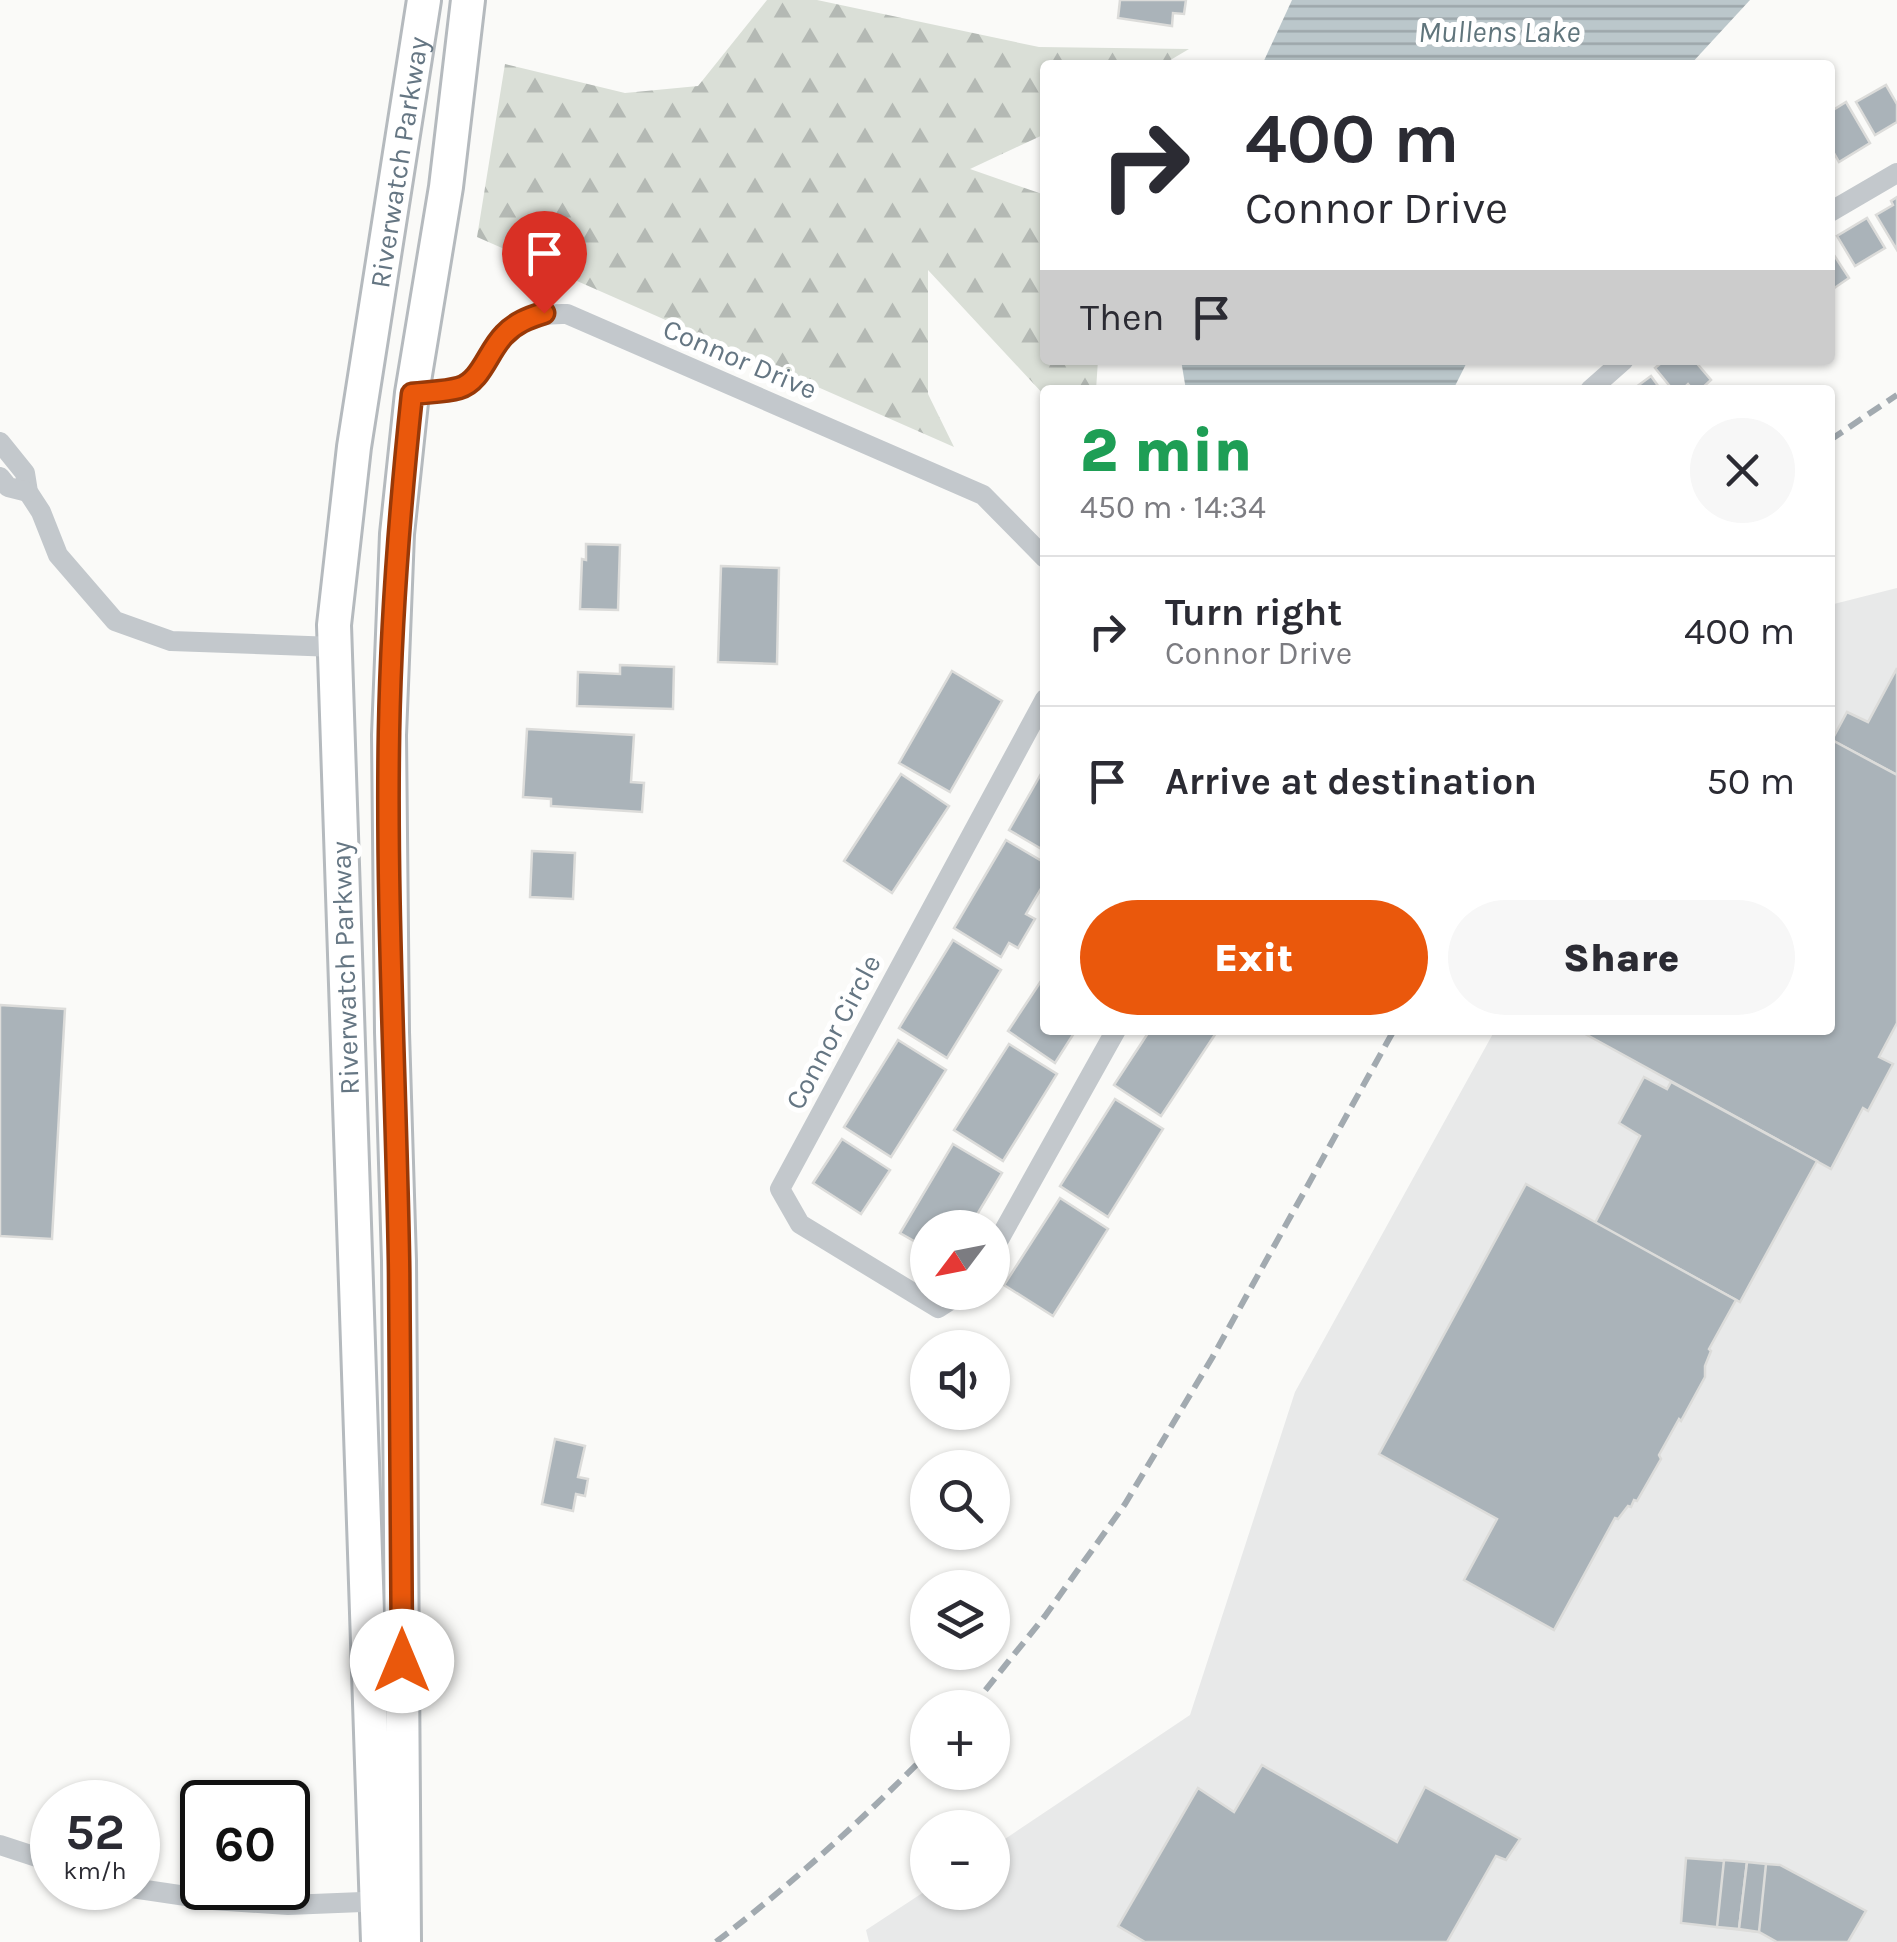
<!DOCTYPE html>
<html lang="en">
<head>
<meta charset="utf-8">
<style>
  :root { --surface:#fff; --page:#f7f7f7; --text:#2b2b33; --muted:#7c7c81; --line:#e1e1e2; --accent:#ea580c }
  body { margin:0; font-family:Karla,sans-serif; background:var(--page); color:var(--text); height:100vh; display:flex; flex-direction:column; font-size:38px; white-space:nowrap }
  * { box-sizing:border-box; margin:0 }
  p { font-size:32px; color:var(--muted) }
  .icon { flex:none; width:55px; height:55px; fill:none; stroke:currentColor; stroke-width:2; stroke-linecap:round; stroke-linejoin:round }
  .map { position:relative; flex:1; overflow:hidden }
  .sheet { position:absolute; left:1040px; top:385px; width:795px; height:650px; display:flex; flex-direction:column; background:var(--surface); border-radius:10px; box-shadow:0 2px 8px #0004 }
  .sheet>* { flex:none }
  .guide { position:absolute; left:1040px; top:60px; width:795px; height:305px; border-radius:10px; box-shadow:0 2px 8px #0004; background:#fff; color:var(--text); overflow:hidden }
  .needle { width:65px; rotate:238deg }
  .tools { position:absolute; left:910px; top:1210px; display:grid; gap:20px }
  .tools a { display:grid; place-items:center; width:100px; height:100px; border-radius:50%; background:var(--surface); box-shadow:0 2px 8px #0004; font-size:50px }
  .speed { position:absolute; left:30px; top:1780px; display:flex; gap:20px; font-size:50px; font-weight:700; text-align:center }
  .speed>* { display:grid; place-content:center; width:130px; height:130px; border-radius:50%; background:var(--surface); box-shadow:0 2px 8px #0004; line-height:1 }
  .speed small { font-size:25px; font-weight:400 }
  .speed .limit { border:5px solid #111; border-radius:15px; background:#fff; color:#111 }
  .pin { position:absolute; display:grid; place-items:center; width:85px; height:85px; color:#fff; margin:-102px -42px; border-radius:50% 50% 50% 0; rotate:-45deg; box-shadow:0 0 10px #0007 }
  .pin .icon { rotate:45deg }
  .me { position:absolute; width:110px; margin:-55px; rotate:0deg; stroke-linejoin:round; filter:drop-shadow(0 0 8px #0008) }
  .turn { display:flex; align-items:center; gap:35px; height:210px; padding:0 40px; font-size:45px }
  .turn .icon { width:130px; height:130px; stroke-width:2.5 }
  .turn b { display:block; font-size:70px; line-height:85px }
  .then { display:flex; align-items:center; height:95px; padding:0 40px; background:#0003; gap:20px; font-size:38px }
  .round { display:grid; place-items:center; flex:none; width:105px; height:105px; border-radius:52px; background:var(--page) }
  .headline { display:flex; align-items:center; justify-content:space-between; height:170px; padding:0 40px }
  h1 { font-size:60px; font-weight:800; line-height:75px; color:#1e9e55 }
  .action { display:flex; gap:20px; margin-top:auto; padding:20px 40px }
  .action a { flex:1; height:115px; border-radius:60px; background:var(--accent); color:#fff; font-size:40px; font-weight:800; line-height:115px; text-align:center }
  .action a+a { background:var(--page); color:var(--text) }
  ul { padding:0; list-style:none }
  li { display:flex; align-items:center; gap:30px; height:150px; padding:0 40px; border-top:2px solid var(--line) }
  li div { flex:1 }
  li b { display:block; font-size:38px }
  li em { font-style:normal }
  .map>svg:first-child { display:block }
  .built { fill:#e8e9e9 }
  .forest { fill:url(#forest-firs) }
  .water { fill:url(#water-rules) }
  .building { fill:#aab3b9; stroke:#dcdcda; stroke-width:2.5 }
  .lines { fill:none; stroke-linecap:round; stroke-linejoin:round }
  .primary-casing { stroke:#b5babe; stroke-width:38 }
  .minor { stroke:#c3c8cc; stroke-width:20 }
  .primary { stroke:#fff; stroke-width:32 }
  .rail { stroke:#a2aab0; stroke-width:6; stroke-dasharray:15 8; stroke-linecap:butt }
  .route-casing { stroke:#983908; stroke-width:25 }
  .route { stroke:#ea580c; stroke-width:18 }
  .labels { text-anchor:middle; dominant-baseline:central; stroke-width:10; stroke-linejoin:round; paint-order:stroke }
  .street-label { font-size:28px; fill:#657683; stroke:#fff }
  .water-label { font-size:30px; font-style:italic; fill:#60757c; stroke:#fff }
</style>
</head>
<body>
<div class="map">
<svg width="1897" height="1942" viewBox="0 0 1897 1942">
  <defs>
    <pattern id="forest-firs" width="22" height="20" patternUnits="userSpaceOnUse" patternTransform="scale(2.5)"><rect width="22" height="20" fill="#dadfd7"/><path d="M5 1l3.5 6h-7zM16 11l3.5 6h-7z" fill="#b4b9b4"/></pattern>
    <pattern id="water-rules" width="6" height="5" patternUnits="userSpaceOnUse" patternTransform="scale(2.5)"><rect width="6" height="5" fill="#bbc7cb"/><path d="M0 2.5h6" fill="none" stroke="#9ca6aa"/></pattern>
  </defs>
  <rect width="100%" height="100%" fill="#fafaf8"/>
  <path class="built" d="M1897,588V1942H869L866,1930L927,1890L928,1892H992L993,1847L1190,1715L1295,1392L1495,1030H1830V605Z"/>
  <path class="forest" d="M767,0H817L1039,47L1189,49L1162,65H1045V134L970,169L1045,195V360H1098L1096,390H1045V396L928,270V394L954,447L477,237L505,64L625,93L698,86Z"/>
  <g class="water">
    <path d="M1292,0H1750L1690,65H1262Z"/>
    <path d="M1181,360H1468L1453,390H1186Z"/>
  </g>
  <g class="building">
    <path d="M1120,0H1186L1184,14L1173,13L1172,26L1118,18Z"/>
    <path d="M1886,85L1897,104V122L1875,135L1856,102Z"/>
    <path d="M1846,102L1870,143L1839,162L1830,146V112Z"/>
    <path d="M1897,197V250L1876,215L1893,205L1891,201Z"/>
    <path d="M1867,218L1885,248L1855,266L1837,236Z"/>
    <path d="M1830,249L1849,278L1830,291Z"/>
    <path d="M1665,360H1694L1711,380L1700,390H1693L1688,384L1682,390H1673L1655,368Z"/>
    <path d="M1651,376L1661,390H1632Z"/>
    <path d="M586,544L620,545L618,610L580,609L582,559L586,560Z"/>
    <path d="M721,566L779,568L777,664L718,662Z"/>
    <path d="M620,665L674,667L673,709L577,706L578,672L620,674Z"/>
    <path d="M1897,668V775L1832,740L1847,712L1868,722Z"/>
    <path d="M952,671L1002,701L950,792L899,763Z"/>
    <path d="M527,729L634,735L631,782L644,783L642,812L551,806V799L523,797Z"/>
    <path d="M1830,739L1897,775V1023L1879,1057L1893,1064L1868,1111L1863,1108L1831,1169L1578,1030H1830Z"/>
    <path d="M1045,767V851L1009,830Z"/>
    <path d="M901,774L949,806L892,893L844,861Z"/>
    <path d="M1006,840L1045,863V882L1026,914L1035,919L1018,948L1009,943L1001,957L954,928Z"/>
    <path d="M532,851L575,853L573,899L530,897Z"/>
    <path d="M953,940L1001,970L947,1058L899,1028Z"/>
    <path d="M1045,975V1030H1076L1055,1063L1008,1031Z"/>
    <path d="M0,1005L65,1009L52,1239L0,1236Z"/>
    <path d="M1150,1030H1218L1161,1116L1114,1085Z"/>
    <path d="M898,1040L946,1070L891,1157L844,1127Z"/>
    <path d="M1009,1044L1057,1074L1003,1161L954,1130Z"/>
    <path d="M1644,1077L1667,1089L1671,1082L1817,1161L1740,1302L1595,1223L1640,1136L1619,1123Z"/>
    <path d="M1115,1099L1163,1129L1108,1217L1060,1186Z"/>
    <path d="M842,1139L890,1170L861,1214L813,1183Z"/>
    <path d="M953,1144L1002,1173L969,1228H928V1249L900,1233Z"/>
    <path d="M1526,1184L1736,1300L1709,1349L1711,1351L1705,1366V1377L1681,1421L1679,1419L1659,1455L1661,1459L1637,1501L1634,1500L1631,1507L1628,1506L1618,1519L1615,1518L1554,1630L1464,1580L1497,1519L1379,1454Z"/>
    <path d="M1060,1198L1108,1229L1053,1316L1004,1285Z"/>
    <path d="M555,1439L585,1446L578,1477L588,1479L585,1496L576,1494L573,1511L542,1504Z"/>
    <path d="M1262,1765L1397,1842L1425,1787L1520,1839L1506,1860L1496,1856L1447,1942H1145L1118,1926L1198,1788L1234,1812Z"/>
    <path d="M1686,1858L1780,1865L1866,1911L1848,1942H1777L1759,1932L1681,1923Z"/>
    <path d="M1724,1860L1747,1862L1739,1929L1717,1927Z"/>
    <path d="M1747,1862L1766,1864L1759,1932L1739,1929Z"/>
  </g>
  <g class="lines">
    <defs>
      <g id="primary">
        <path id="s1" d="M378,1942L334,625L354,447L424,0"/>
        <path d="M404,1942L399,1261L392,1032L389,735L397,534L412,393L446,187L468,0"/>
      </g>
    </defs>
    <use href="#primary" class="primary-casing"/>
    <g class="minor">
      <path d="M1830,212L1897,173"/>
      <path d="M1590,390L1624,360"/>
      <path d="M412,393C428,392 453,393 465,385C478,377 481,366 489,355C510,322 529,313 567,314L983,495L1045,558"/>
      <path d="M0,442L25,473L28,492L41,512L58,555L115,621L171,641L335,647"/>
      <path d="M0,477L8,487L28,492"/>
      <path d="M992,1252L1116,1030"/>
      <path d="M963,1292L938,1308L800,1224L780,1189L1045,699"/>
      <path d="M0,1845L52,1862"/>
      <path d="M132,1888L213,1900L288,1905L387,1901"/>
    </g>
    <use href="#primary" class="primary"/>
    <g class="rail">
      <path d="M1830,440L1897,395"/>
      <path d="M971,1708L1045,1616L1125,1504L1212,1358L1394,1030"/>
      <path d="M716,1942C791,1885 861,1821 928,1753"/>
    </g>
  </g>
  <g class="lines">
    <defs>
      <path id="route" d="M402,1661C401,1527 401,1394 399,1261C396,1085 386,908 389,732C391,619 400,506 412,394C427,392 445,392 459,388C481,382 488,351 504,335C515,323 528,318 544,313"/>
    </defs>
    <use href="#route" class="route-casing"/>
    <use href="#route" class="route"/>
  </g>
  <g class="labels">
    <g class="street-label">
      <text stroke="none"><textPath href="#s1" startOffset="1785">Riverwatch Parkway</textPath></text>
      <text transform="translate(740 359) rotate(23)">Connor Drive</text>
      <text transform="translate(345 968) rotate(-92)">Riverwatch Parkway</text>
      <text transform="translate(833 1032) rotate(-62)">Connor Circle</text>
    </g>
    <g class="water-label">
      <text x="1499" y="32">Mullens Lake</text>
    </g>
  </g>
</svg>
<div class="tools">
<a><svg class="needle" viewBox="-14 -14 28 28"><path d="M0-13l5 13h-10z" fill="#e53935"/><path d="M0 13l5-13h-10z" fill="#7c7c81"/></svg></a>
<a><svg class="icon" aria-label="sound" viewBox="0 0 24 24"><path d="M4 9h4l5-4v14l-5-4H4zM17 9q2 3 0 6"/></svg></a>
<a><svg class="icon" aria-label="search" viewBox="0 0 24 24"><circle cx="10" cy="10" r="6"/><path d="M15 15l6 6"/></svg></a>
<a><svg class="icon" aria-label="layers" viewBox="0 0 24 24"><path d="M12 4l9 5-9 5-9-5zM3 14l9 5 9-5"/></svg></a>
<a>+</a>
<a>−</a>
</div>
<div class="speed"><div>52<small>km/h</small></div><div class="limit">60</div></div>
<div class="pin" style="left:544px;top:313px;background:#d93025"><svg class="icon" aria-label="arrive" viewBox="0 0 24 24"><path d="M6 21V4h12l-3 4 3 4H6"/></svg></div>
<svg class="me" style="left:402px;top:1661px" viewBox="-20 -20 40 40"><circle r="19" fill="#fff"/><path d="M0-13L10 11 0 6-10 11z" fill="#ea580c"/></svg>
<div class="guide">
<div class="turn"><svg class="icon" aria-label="right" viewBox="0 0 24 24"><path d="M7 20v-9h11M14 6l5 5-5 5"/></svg><div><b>400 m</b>Connor Drive</div></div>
<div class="then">Then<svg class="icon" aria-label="arrive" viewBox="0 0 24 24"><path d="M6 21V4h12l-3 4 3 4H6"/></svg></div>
</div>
<section class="sheet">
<div class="headline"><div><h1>2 min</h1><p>450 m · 14:34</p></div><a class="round"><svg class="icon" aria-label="close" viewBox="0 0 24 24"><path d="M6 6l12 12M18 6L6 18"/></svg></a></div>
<ul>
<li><svg class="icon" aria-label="right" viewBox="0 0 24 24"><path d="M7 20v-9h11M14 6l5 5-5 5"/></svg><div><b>Turn right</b><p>Connor Drive</p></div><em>400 m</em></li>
<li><svg class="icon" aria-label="arrive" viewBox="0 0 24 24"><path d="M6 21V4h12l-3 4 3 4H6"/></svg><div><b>Arrive at destination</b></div><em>50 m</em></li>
</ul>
<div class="action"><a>Exit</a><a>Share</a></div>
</section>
</div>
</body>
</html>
